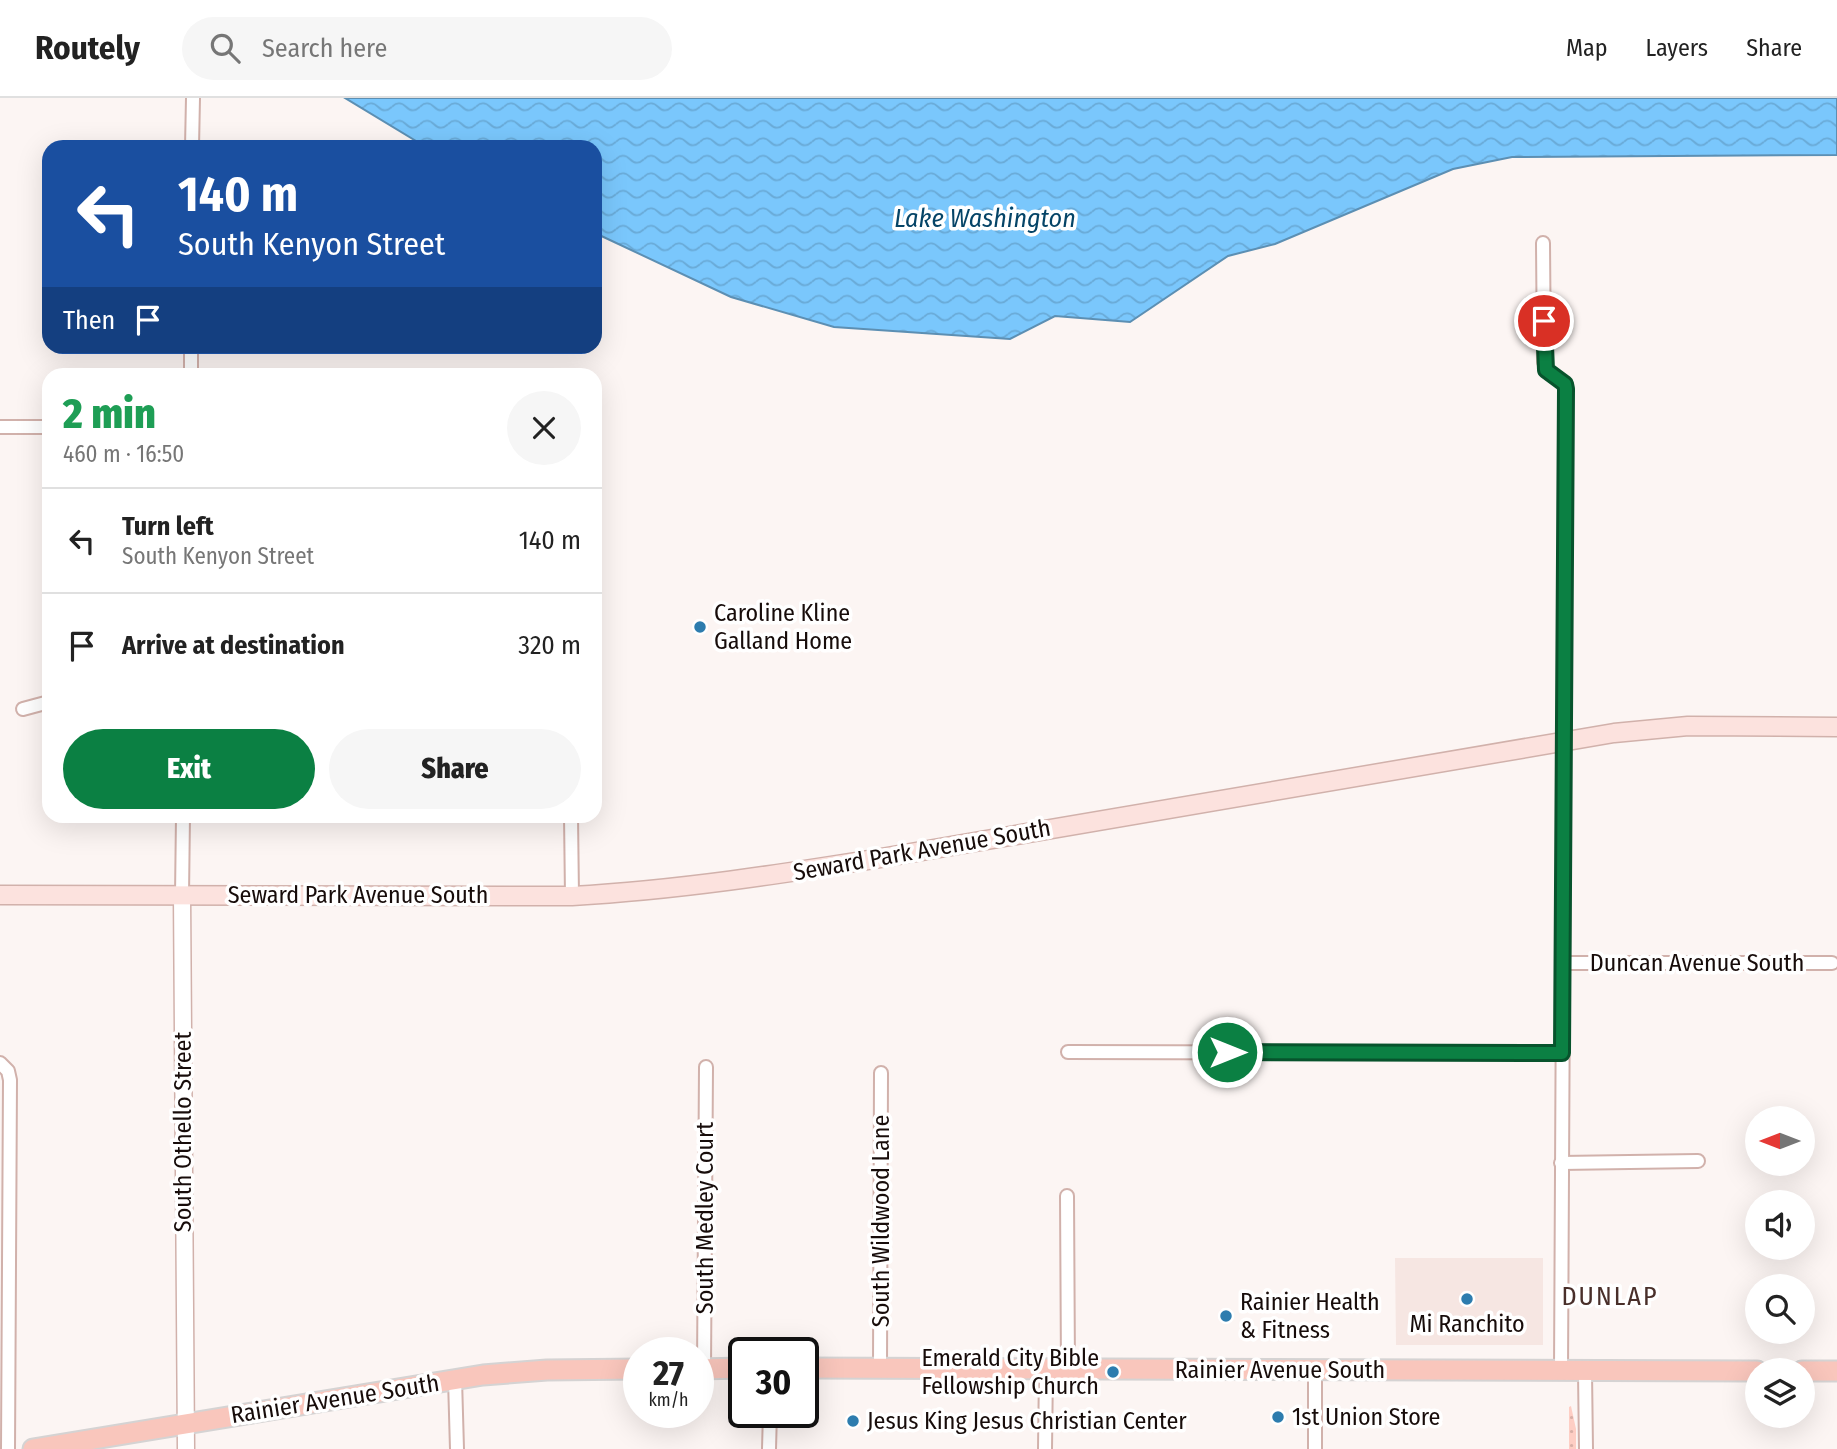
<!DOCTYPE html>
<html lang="en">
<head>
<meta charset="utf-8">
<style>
  :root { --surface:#fff; --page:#f6f6f6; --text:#222; --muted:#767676; --line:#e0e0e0; --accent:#0b8043 }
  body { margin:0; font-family:"Fira Sans Condensed",sans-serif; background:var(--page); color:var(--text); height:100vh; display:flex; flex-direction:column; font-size:26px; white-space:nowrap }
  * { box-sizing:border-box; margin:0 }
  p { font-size:23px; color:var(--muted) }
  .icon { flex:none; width:38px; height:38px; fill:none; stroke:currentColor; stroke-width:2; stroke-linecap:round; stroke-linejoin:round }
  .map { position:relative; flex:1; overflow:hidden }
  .drawer { position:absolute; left:42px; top:270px; width:560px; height:455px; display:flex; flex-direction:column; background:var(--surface); border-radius:21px; box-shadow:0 7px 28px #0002 }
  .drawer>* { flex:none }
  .banner { position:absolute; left:42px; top:42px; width:560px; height:214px; border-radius:21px; box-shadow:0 7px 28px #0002; background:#1a4fa0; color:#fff; overflow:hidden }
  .needle { width:46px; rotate:270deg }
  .tools { position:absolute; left:1745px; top:1008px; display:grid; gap:14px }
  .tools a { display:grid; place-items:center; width:70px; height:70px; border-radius:50%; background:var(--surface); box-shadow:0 7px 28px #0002; font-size:35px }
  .speed { position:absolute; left:623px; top:1239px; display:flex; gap:14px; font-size:35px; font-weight:700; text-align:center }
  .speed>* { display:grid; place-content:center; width:91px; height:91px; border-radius:50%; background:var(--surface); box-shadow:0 7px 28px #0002; line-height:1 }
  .speed small { font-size:18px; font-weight:400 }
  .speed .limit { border:4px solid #111; border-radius:10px; background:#fff; color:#111 }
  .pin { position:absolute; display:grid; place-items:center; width:60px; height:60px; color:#fff; margin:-30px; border:4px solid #fff; border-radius:50%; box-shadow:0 2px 7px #0007 }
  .me { position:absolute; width:77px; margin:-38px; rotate:90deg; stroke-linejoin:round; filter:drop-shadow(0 0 5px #0008) }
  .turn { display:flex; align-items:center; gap:24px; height:147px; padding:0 21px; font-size:32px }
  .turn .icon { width:91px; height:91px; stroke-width:2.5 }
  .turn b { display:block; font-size:49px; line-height:60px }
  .then { display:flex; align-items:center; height:66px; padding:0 21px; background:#0003; gap:14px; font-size:26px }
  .round { display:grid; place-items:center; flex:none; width:74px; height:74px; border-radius:37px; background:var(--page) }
  .summary { display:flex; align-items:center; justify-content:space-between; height:119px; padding:0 21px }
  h1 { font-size:42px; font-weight:800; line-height:52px; color:#1e9e55 }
  .action { display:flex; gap:14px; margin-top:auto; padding:14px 21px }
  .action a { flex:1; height:80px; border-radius:42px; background:var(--accent); color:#fff; font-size:28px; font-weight:800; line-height:80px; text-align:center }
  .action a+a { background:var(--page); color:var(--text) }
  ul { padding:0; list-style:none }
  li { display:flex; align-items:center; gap:21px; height:105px; padding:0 21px; border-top:2px solid var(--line) }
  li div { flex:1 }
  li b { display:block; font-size:26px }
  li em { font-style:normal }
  header { display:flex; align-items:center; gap:42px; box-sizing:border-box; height:98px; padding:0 35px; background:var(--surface); border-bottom:2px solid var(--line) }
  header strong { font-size:33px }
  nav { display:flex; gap:38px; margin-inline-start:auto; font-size:24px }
  .search { width:490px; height:63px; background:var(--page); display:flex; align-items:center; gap:18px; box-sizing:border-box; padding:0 24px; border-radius:38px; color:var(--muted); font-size:26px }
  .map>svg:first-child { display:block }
  .built { fill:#f6e6e2 }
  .grass { fill:url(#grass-dots) }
  .water { fill:url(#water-waves); stroke:#5c8fb3; stroke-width:2 }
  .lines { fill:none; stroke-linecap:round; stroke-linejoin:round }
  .minor-casing { stroke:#d1b1ab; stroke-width:16 }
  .tertiary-casing { stroke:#d1b1ab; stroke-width:19 }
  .secondary-casing { stroke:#d1b1ab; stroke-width:21 }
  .primary-casing { stroke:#d5d3d3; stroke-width:23 }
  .minor { stroke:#fff; stroke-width:12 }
  .tertiary { stroke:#fff; stroke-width:16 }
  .secondary { stroke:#fce2de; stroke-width:18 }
  .primary { stroke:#f9c6bc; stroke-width:19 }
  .route-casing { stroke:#07532c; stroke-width:18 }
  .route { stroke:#0b8043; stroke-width:12 }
  .poi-dot { fill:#2d7cae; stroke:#fff; stroke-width:2.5 }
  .labels { text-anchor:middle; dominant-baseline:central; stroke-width:7; stroke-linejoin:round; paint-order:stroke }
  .poi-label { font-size:24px; fill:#170c0a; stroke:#fff; text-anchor:start }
  .street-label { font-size:24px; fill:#170c0a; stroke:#fff }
  .water-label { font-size:26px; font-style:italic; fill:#054467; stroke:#fff }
  .neighbourhood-label { font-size:26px; letter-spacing:2px; fill:#492f2a; stroke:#fff }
</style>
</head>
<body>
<header>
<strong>Routely</strong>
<div class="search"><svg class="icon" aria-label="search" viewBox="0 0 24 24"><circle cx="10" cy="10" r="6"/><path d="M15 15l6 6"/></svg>Search here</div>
<nav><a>Map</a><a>Layers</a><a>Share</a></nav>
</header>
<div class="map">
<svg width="1837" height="1351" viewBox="0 0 1837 1351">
  <defs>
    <pattern id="grass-dots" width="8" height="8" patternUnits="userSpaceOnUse" patternTransform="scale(1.75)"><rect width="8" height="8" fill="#fecec4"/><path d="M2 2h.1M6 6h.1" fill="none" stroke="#d9b0a7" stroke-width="1.8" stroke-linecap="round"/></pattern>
    <pattern id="water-waves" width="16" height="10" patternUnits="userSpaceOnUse" patternTransform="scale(1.75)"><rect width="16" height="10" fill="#7ac7fc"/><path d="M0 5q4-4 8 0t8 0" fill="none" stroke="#69aad7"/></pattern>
  </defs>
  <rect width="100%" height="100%" fill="#fcf5f3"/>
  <path class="built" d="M1395,1160H1543V1247H1396Z"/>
  <path class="grass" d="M1571,1308L1576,1331V1351H1569V1309Z"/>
  <path class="water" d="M345,0H1837V57L1512,59L1453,71L1275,146L1228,158L1130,224L1055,218L1010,241L834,229L731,199L595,135V49H426Z"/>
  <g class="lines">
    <defs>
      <g id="minor">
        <path d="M192,49L193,0"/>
        <path d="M1543,145L1544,264L1549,275L1565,286L1566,291L1561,1273"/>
        <path d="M191,276V248"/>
        <path d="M0,329H49"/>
        <path d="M23,611L49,604"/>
        <path d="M571,718L572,798"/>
        <path d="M182,797L183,718"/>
        <path d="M1562,865H1832"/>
        <path d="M1068,954L1562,955"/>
        <path d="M0,965L8,973L10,982L8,1351"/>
        <path d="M1561,1065L1698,1063"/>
        <path d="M1067,1098L1068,1271"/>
        <path d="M704,1271L706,969"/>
        <path d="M880,1271L881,975"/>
        <path d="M1585,1274L1586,1351"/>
        <path d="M455,1281L457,1351"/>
        <path d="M769,1351L770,1314"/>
        <path d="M1045,1351L1046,1272"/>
        <path d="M1315,1351V1272"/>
      </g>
      <path id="tertiary" d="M182,797L186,1351"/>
      <path id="secondary" d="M0,797L572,798C678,792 782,776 887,759L1614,635L1688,628L1837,629"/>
      <g id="primary">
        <path d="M803,1270L1757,1273"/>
        <path d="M698,1271L744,1270"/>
        <path d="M1802,1273H1837"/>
        <path d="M33,1351L483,1277L547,1272L639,1271"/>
      </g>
    </defs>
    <use href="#minor" class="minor-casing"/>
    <use href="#tertiary" class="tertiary-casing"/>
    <use href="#secondary" class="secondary-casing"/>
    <use href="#primary" class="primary-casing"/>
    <use href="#minor" class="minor"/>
    <use href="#tertiary" class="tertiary"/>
    <use href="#secondary" class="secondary"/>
    <use href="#primary" class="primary"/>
  </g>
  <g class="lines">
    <defs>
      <path id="route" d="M1227,954L1562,955L1566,291L1565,286L1546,272L1544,223"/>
    </defs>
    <use href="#route" class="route-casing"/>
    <use href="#route" class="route"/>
  </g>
  <g class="poi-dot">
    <circle cx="700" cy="529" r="7"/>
    <circle cx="1467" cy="1201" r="7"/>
    <circle cx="1226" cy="1218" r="7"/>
    <circle cx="1113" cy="1274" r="7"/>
    <circle cx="1278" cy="1319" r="7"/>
    <circle cx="853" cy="1323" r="7"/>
  </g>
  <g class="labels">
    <g class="poi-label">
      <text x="714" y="515">Caroline Kline<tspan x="714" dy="28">Galland Home</tspan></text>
      <text x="1240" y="1204">Rainier Health<tspan x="1240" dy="28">&amp; Fitness</tspan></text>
      <text x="1467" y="1226" text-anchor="middle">Mi Ranchito</text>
      <text x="1099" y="1260" text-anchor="end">Emerald City Bible<tspan x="1099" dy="28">Fellowship Church</tspan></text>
      <text x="1292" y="1319">1st Union Store</text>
      <text x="867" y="1323">Jesus King Jesus Christian Center</text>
    </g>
    <g class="street-label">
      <text transform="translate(922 752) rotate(-10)">Seward Park Avenue South</text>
      <text x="358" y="797">Seward Park Avenue South</text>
      <text x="1697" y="865">Duncan Avenue South</text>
      <text transform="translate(183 1034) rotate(-90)">South Othello Street</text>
      <text transform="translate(705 1120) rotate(-90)">South Medley Court</text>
      <text transform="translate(881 1123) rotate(-90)">South Wildwood Lane</text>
      <text x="1280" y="1272">Rainier Avenue South</text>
      <text transform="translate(335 1301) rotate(-9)">Rainier Avenue South</text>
    </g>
    <g class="water-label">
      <text x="985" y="120">Lake Washington</text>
    </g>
    <g class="neighbourhood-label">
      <text x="1610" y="1198">DUNLAP</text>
    </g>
  </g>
</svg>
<div class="tools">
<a><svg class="needle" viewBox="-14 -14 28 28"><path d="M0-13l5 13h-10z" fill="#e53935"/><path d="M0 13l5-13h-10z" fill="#767676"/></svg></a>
<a><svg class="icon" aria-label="sound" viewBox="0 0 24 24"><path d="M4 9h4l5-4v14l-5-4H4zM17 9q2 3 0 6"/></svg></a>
<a><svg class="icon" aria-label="search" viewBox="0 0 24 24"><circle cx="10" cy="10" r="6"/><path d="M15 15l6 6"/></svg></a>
<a><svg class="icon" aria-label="layers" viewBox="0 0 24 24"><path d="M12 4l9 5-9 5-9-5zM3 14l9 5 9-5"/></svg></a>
</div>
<div class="speed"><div>27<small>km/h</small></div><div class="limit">30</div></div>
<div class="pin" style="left:1544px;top:223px;background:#d93025"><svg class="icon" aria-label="arrive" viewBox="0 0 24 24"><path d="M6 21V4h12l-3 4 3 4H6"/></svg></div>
<svg class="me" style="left:1227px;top:954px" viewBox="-20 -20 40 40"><circle r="17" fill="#0b8043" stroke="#fff" stroke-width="3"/><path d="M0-11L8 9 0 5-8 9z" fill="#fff"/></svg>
<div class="banner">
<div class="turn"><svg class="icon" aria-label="left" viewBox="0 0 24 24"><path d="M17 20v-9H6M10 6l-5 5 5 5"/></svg><div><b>140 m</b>South Kenyon Street</div></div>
<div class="then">Then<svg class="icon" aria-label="arrive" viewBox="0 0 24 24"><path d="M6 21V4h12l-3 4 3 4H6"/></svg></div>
</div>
<section class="drawer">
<div class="summary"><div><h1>2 min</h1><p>460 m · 16:50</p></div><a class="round"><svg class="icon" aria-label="close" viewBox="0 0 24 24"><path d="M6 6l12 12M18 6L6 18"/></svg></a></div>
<ul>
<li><svg class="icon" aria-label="left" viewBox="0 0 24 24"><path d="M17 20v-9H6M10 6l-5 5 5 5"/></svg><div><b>Turn left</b><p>South Kenyon Street</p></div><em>140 m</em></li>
<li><svg class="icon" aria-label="arrive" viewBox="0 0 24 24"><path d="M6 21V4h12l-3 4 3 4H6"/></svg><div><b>Arrive at destination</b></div><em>320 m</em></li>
</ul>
<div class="action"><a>Exit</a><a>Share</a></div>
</section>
</div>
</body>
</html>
